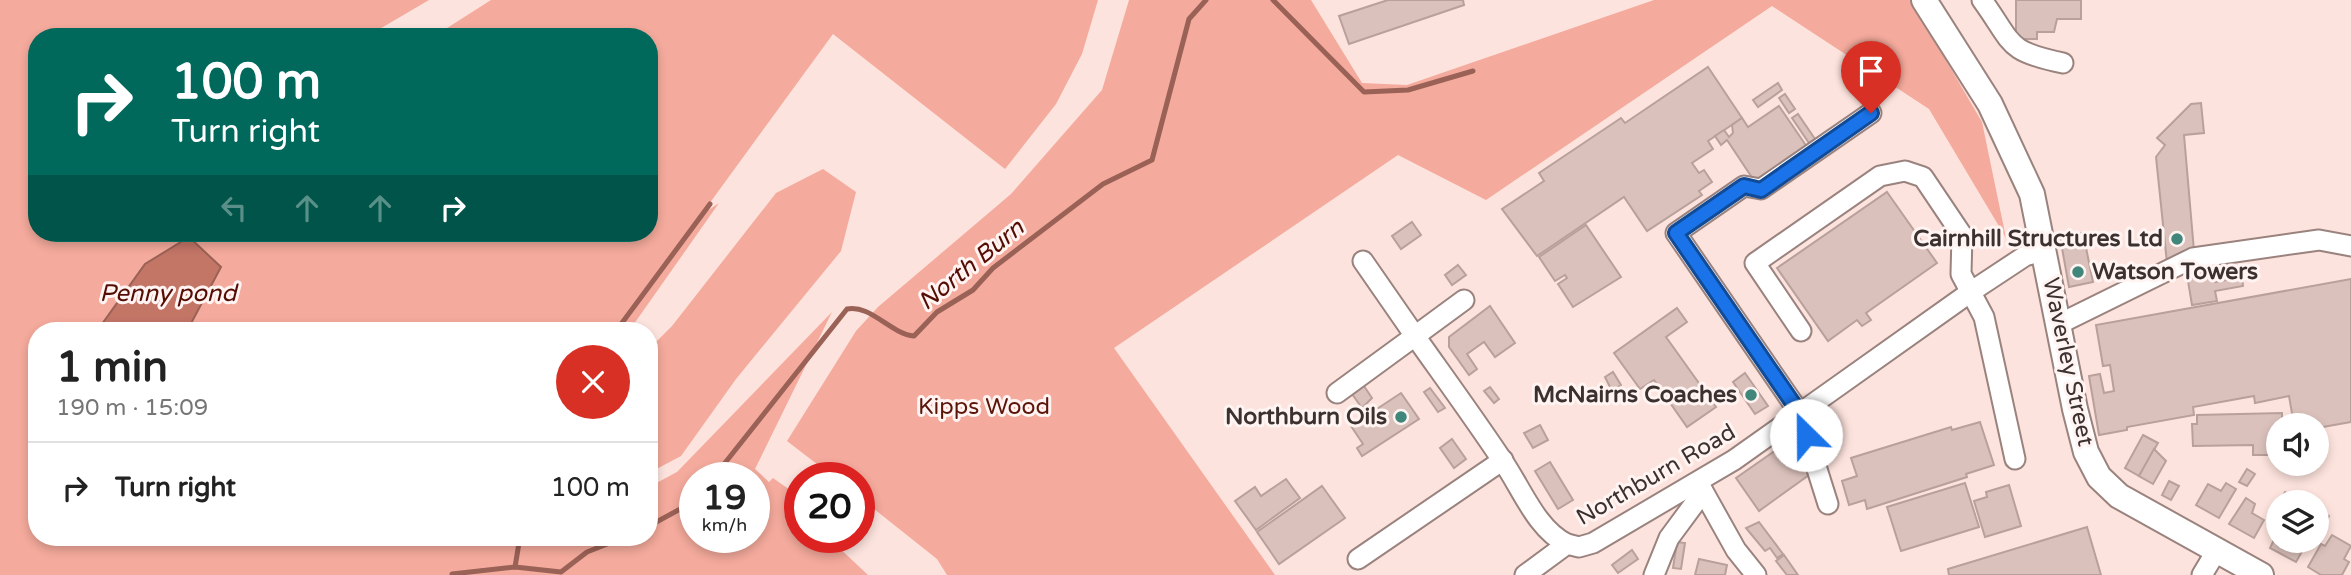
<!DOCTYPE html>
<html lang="en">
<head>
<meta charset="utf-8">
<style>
  :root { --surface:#fff; --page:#f2f2f2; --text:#222; --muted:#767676; --line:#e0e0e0 }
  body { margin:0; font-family:"Varela Round",sans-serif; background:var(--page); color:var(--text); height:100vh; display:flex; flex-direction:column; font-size:26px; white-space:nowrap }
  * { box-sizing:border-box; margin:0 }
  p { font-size:23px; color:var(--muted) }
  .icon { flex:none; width:38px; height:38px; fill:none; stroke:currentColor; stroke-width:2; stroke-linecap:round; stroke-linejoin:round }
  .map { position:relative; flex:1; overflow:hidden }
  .panel { position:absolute; left:28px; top:322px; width:630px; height:224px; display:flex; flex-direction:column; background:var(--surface); border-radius:28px; box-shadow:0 4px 10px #0003 }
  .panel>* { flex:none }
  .top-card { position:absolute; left:28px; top:28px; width:630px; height:214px; border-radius:28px; box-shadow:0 4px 10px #0003; background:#00695c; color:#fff; overflow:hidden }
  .buttons { position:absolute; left:2266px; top:413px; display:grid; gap:14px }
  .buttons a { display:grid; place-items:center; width:63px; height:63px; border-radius:50%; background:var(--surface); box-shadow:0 4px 10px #0003; font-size:35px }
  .speed { position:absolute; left:679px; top:462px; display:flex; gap:14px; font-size:35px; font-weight:700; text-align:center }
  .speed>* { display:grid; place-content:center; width:91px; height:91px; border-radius:50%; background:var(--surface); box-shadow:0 4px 10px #0003; line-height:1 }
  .speed small { font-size:18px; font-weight:400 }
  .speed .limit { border:10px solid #d22; background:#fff; color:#111 }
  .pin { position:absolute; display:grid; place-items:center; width:60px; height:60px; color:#fff; margin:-72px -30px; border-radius:50% 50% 50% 0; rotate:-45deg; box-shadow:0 0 7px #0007 }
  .pin .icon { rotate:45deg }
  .me { position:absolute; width:77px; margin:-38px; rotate:337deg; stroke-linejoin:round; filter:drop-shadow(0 0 5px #0008) }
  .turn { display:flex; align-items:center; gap:24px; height:147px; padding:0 28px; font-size:32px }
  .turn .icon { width:91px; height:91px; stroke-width:2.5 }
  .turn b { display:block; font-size:49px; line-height:60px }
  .lanes { display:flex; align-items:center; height:66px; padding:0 28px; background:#0003; justify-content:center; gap:35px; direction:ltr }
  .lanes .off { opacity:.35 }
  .round { display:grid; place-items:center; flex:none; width:74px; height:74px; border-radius:37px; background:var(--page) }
  .overview { display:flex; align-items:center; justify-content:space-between; height:119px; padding:0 28px }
  h1 { font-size:42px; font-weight:700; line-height:52px }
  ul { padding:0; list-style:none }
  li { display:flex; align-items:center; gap:21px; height:91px; padding:0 28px; border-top:2px solid var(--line) }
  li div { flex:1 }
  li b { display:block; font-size:26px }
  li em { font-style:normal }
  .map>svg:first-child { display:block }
  .green { fill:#f4aa9c; fill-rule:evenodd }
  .water { fill:#c37566; stroke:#9a6156; stroke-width:2 }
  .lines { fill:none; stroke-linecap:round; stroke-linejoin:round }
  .stream { stroke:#9a6156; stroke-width:5 }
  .building { fill:#dbc1bc; stroke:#b9a09b; stroke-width:2 }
  .minor-casing { stroke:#9a837e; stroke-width:23 }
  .major-casing { stroke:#9a837e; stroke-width:28 }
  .minor { stroke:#fff; stroke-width:19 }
  .major { stroke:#fff; stroke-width:24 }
  .route-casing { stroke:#114b97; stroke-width:18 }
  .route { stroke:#1a73e8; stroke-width:12 }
  .poi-dot { fill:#41867a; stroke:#fff4f2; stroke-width:2.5 }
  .labels { text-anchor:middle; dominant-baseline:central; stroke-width:6; stroke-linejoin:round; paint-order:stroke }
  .poi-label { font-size:23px; font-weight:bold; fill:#3b312f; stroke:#fff4f2; text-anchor:end }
  .street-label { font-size:23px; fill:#3b312f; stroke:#fff4f2 }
  .park-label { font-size:23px; fill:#5b1408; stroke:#fff4f2 }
  .water-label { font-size:24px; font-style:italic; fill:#540c03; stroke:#fff4f2 }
</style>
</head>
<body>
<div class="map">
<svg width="2351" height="575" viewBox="0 0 2351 575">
  <rect width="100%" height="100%" fill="#fde3dd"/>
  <g class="green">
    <path d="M0,0H429L366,37H37V233H649V37H433L491,0H1098L1082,54L1056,104L1005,169L833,34L701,215L719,203L629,331H37V537H649V487L677,472L832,312L755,469L769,482L773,478L800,497V537H835L834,543L868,575H0ZM695,478H754V537H695Z"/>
    <path d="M1129,0H1311L1362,83L1407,85L1654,0H1911L1982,122L2006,238L1929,109L1772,6L1486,200L1398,155L1114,348L1275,575H947L937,559L859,497V478H835L787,441L856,331L878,307L1011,194L1102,90Z"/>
    <path d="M823,169L856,192L841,251L736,379L681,456L649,473V349L672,326L776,193Z"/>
  </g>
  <path class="water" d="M189,237L221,267L187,331H97L145,264Z"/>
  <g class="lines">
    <g class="stream">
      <path d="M1273,0L1364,92L1408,90L1473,71"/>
      <path d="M616,331L710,204"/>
      <path d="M713,478L847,309C870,304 891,334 914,336L937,312L973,290L993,268L1103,184L1152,160L1189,19L1206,0"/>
      <path d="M649,526L695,501"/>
      <path d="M515,567L520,537"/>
      <path d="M452,574L515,567L561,572L587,552L625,537"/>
    </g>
  </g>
  <g class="building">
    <path d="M1388,0H1463L1464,5L1349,44L1339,16Z"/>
    <path d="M2016,0H2081V19H2057L2054,32H2037V39H2016Z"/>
    <path d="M1708,67L1742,118L1708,141L1713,149L1692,163L1699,173L1704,170L1712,182L1699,191L1702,195L1647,231L1624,197L1537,256L1502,209L1544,181L1539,173L1621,118L1625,123Z"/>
    <path d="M1778,83L1782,90L1758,107L1753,100Z"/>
    <path d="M1785,94L1795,109L1789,113L1779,98Z"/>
    <path d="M2201,103L2204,133L2184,135L2194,251L2167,263L2156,157L2165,145L2157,138L2191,104Z"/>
    <path d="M1779,106L1807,147L1755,182L1727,140L1721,145L1715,136L1724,130L1729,137L1733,133L1732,125L1742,118L1748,127Z"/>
    <path d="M1798,114L1815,139L1809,143L1792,118Z"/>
    <path d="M1887,192L1937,263L1866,313L1871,320L1862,326L1857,320L1828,341L1777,268Z"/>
    <path d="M1412,222L1421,235L1401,249L1392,236Z"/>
    <path d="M1586,225L1621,277L1573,307L1558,284L1567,278L1565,275L1555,281L1539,257Z"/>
    <path d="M2083,233L2093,282L2069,287L2060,237Z"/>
    <path d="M1458,265L1466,275L1452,285L1445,275Z"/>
    <path d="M2213,271L2215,282L2242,277L2243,286L2215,291L2217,301L2192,305L2187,275Z"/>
    <path d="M2351,279V422L2317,428V425H2294L2289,396L2255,403L2254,396L2193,407L2194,415L2127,427V430L2099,435L2089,376L2100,374L2104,393L2114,391L2110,365L2103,366L2096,325Z"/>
    <path d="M1490,306L1515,343L1495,357L1484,342L1467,354L1477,369L1469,375L1449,347V337Z"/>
    <path d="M1677,308L1687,322L1666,337L1716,407L1687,427L1654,380L1640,389L1614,353Z"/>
    <path d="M1613,372L1621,385L1612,391L1605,377Z"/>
    <path d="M1745,373L1768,406L1755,414L1733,382Z"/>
    <path d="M1364,386L1372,398L1362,408L1352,394Z"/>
    <path d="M1490,387L1499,399L1494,403L1484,391Z"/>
    <path d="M1430,388L1445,408L1438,412L1424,392Z"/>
    <path d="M1401,393L1419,419L1362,456L1357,448L1363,444L1351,426Z"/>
    <path d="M2282,413V425H2278V455H2253V445L2193,446L2192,424H2197V415Z"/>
    <path d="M1980,422L1994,465L1966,474L1967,477L1867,509L1865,500L1849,505L1842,481L1857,476L1851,458L1951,427L1952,430Z"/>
    <path d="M1540,425L1548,440L1533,448L1524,433Z"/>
    <path d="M2143,435L2158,443L2139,476L2125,468Z"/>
    <path d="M1452,439L1466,459L1454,468L1440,448Z"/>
    <path d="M1786,443L1809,475L1759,511L1736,478Z"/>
    <path d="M2154,449L2166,461L2153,484L2139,476Z"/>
    <path d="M1550,462L1573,500L1558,509L1535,471Z"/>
    <path d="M2247,469L2255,474L2247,486L2239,482Z"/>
    <path d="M1286,479L1300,498L1256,530L1235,501L1255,487L1261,496Z"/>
    <path d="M2169,481L2179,486L2171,500L2162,495Z"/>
    <path d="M1965,483L1979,527L1901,551L1887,507Z"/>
    <path d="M2226,483L2236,489L2219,518L2196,505L2208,484L2221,491Z"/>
    <path d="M2009,485L2021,526L1985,537L1974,501L1987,497L1986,492Z"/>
    <path d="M1322,486L1345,518L1279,564L1257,532Z"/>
    <path d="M2285,492L2292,496L2288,502H2279Z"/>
    <path d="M2246,498L2255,504L2252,513L2264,520L2254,538L2229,524Z"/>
    <path d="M2321,511L2329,516L2321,530L2317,528V519Z"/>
    <path d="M1759,522L1783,554L1777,558L1770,548L1765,551L1746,528Z"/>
    <path d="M2087,527L2101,575H1949L1948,569Z"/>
    <path d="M2278,531V541H2308L2296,562L2270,548Z"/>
    <path d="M2332,535L2351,546L2344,559L2349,562L2342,575H2321L2308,567L2321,544L2325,546Z"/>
    <path d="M1677,542L1685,543L1681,569L1673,568Z"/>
    <path d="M1632,550L1638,559L1618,573L1612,565Z"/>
    <path d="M1784,555L1798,575H1787L1776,561Z"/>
    <path d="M1699,559L1727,565L1725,575H1695Z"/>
  </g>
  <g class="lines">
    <defs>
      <g id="minor">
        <path d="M1982,0C2014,44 2005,51 2063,63"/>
        <path d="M1464,300L1415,336C1444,377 1474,418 1502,460C1521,487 1536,529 1567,544"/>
        <path d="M2059,324L2193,258L2319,240L2351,246"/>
        <path d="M1801,331L1755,263L1880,176L1905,171L1923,177L1962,235L1961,274L1984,317L2015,459"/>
        <path d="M1337,393L1415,336L1363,261"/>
        <path d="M1698,482L1736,550L1756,575"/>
        <path d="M1828,504L1799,412L1676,233L1744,186L1761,189L1871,113"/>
        <path d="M1358,559L1503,460"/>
        <path d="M1525,575L1567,544L1579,547L1593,543L1734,460L1972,291L2025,256L2045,250"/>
        <path d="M1654,575L1669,538L1703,492"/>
        <path d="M2202,575L2217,550"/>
      </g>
      <path id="major" d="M1924,0L1990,104L2032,194L2075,409L2086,452L2099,477L2119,496L2261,575"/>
    </defs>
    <use href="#minor" class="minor-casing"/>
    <use href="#major" class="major-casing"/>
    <use href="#minor" class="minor"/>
    <use href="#major" class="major"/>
  </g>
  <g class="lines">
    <defs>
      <path id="route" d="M1806,435L1799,412L1676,233L1744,186L1761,190L1871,113"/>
    </defs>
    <use href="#route" class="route-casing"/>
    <use href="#route" class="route"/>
  </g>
  <g class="poi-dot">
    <circle cx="2177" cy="239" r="7"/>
    <circle cx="2078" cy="272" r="7"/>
    <circle cx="1751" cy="395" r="7"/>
    <circle cx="1401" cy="417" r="7"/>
  </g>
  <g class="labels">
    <g class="poi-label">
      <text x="2163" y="239">Cairnhill Structures Ltd</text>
      <text x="2092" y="272" text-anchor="start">Watson Towers</text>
      <text x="1737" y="395">McNairns Coaches</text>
      <text x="1387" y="417">Northburn Oils</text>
    </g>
    <g class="street-label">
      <text transform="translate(2068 362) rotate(78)">Waverley Street</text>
      <text transform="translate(1656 475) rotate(-30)">Northburn Road</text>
    </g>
    <g class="park-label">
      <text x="984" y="407">Kipps Wood</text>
    </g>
    <g class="water-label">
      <text transform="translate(971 265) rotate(-39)">North Burn</text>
      <text x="168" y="293">Penny pond</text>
    </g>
  </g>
</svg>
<div class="buttons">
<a><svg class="icon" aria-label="sound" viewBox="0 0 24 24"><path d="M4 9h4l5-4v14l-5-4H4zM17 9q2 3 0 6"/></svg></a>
<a><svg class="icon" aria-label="layers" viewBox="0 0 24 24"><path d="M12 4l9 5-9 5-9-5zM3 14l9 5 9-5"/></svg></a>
</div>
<div class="speed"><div>19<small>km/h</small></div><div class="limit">20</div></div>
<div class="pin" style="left:1871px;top:113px;background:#d93025"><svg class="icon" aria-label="arrive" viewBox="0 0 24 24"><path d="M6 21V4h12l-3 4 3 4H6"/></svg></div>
<svg class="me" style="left:1806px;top:435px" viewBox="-20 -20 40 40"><circle r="19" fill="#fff"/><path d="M0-13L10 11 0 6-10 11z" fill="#1a73e8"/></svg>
<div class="top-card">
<div class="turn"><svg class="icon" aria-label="right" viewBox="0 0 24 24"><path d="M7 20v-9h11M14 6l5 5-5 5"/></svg><div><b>100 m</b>Turn right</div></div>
<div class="lanes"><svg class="icon off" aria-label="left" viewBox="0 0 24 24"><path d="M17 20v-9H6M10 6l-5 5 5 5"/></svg><svg class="icon off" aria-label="ahead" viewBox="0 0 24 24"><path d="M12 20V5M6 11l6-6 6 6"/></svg><svg class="icon off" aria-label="ahead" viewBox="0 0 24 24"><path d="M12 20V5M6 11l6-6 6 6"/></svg><svg class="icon" aria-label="right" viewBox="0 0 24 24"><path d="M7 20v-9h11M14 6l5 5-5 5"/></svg></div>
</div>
<section class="panel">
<div class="overview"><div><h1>1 min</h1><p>190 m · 15:09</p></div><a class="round" style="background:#d93025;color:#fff"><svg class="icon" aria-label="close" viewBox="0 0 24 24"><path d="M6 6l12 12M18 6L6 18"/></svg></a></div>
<ul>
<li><svg class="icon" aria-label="right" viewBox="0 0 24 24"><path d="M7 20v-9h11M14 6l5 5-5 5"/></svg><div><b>Turn right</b></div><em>100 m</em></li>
</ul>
</section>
</div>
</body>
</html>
